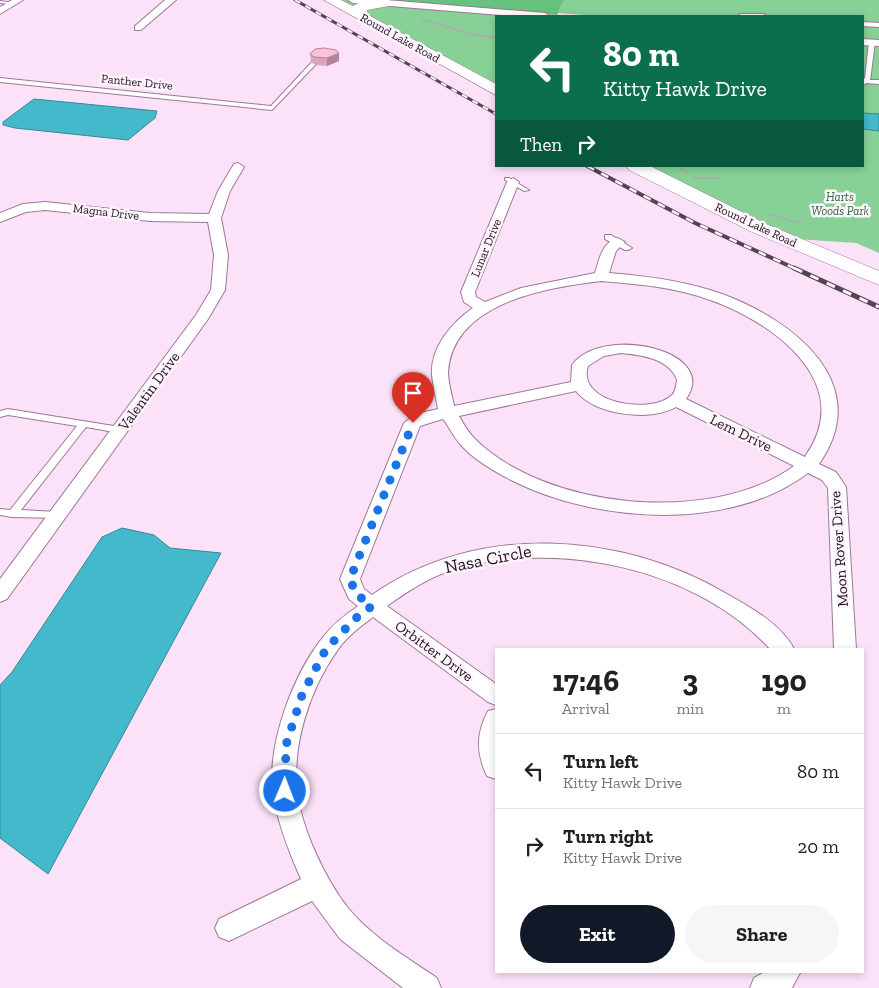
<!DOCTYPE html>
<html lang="en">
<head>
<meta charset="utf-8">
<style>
  :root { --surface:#fff; --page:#f6f6f6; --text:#202124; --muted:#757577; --line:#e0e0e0; --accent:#111827 }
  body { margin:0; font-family:"Zilla Slab",serif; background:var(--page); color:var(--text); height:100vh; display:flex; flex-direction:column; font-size:19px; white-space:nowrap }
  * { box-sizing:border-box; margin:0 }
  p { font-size:16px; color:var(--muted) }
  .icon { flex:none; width:28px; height:28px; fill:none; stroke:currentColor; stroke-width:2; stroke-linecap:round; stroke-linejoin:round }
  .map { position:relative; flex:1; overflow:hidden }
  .side { position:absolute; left:495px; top:648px; width:369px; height:325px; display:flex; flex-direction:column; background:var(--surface); border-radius:0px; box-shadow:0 2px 8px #0003 }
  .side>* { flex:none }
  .hud { position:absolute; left:495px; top:15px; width:369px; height:152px; border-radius:0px; box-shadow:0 2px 8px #0003; background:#0b6e4f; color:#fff; overflow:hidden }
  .pin { position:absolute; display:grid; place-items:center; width:42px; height:42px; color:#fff; margin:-51px -21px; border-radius:50% 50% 50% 0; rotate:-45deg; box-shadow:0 0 5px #0007 }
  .pin .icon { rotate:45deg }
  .me { position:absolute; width:55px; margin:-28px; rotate:1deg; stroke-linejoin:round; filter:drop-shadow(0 0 4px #0008) }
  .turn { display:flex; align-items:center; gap:18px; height:105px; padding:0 25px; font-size:22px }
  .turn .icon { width:65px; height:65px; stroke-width:2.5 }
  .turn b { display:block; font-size:35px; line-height:42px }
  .then { display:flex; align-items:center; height:48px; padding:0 25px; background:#0003; gap:10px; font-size:19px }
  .eta { display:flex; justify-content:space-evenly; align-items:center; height:85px; text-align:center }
  .eta b { font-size:30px; font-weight:700; line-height:35px }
  .action { display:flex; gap:10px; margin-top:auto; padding:10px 25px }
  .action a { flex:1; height:58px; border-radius:30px; background:var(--accent); color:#fff; font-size:20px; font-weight:700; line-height:58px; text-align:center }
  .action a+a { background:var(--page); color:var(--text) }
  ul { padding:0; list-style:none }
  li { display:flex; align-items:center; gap:15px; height:75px; padding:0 25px; border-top:1px solid var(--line) }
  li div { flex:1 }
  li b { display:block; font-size:19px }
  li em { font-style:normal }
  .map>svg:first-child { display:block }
  .green { fill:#87d196 }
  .forest { fill:#67c27d }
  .water { fill:#43b9cb; stroke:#388797 }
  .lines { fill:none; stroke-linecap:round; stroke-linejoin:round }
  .lane-casing { stroke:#9e779a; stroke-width:2 }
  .street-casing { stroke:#9e779a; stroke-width:2 }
  .secondary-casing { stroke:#9e779a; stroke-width:1 }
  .path { stroke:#b7a1b4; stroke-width:2; stroke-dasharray:2 1; stroke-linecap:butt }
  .lane { fill:#fff; fill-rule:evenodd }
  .street { fill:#fff; fill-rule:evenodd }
  .secondary { fill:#fff; fill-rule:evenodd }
  .rail-far2-casing { stroke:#544352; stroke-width:3 }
  .rail-far1-casing { stroke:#544352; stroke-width:4 }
  .rail-casing { stroke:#544352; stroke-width:5 }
  .rail-far2 { stroke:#fef5fd; stroke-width:2; stroke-dasharray:6; stroke-linecap:butt }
  .rail-far1 { stroke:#fef5fd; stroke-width:2.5; stroke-dasharray:8; stroke-linecap:butt }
  .rail { stroke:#fef5fd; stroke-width:3; stroke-dasharray:9; stroke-linecap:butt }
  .wall { fill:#daa5bd }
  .shaded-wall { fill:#b2869a }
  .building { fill:#fec0dc; stroke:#b2869a }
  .route { stroke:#1a73e8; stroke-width:9; stroke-dasharray:0 16.2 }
  .labels { text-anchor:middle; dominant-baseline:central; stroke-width:5; stroke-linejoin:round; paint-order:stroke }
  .far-street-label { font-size:12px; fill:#1f111e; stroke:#fef5fd }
  .far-park-label { font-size:12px; font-style:italic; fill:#286639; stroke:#fef5fd }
  .street-label { font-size:15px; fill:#1f111e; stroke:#fef5fd }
  .near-street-label { font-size:18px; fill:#1f111e; stroke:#fef5fd }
</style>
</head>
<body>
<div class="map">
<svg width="879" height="988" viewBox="0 0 879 988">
  <rect width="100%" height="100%" fill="#fce2f8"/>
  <g class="green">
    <path d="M331,0H354L551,16H496V87Z"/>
    <path d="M564,0H879V40L863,38L862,16H597L558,13Z"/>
    <path d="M863,42L879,43V253L856,243L782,238L645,166H862Z"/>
  </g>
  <path class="forest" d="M379,0H564L557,15Z"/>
  <g class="water">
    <path d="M34,99L157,111L155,118L128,140L15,128L3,125V122Z"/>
    <path d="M862,113L879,114V131L863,129Z"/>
    <path d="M122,528L154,535L170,548L221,553L48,874L0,838V685L12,672L102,537Z"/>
  </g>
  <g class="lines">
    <defs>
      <g id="lane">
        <path d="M0,1L15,3L13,4L0,3Z"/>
        <path d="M741,14H763L766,16H738Z"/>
        <path d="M862,22L879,23V27L862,26Z"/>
        <path d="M872,40L875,42L870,80H879V84L866,83L862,86V80L865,78L869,42Z"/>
        <path d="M313,61L318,62L272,110L0,82V78L271,106Z"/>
        <path d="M505,178H509L529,190L524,191L505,180Z"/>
        <path d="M605,235H611L632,248L628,250H625L605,239Z"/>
        <path d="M8,409L120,427L125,430L120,433L86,427L21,510L57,512L61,514L62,516L61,518L12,517L0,515V509L10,510L77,426L8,415L0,417V411Z"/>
      </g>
      <g id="street">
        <path d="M12,0H23L0,14V7Z"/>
        <path d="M165,0H176L141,30H135V26Z"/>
        <path d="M348,0H386L545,13L550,16H514L353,3Z"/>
        <path d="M862,39L879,40V46L862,45Z"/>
        <path d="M238,163L244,167L230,191L221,218L228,255L225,290L208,319L7,599L0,602V579L196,315L211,290L214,255L208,222L150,221L45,210L26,212L0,222V213L23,204L45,202L150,213L209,214L218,191L234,164Z"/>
        <path d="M513,178L519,182L475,292L476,297L485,302L521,288L595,273C599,260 602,242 618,238L625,242L616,251L609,273C647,276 686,281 722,294C791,319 876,383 819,464L836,472L846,487L856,649H834L828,488L822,480L808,473C730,532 597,523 513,481C495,472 474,460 460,444C454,437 449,427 443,419L420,426L360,579L364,589L372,595C476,522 620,531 727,594C750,607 781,624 794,649H770C696,567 553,538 450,571C427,578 407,592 387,606L496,684V705L488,702L373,617C360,627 346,637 337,651C310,689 292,744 297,791C301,827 325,879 348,908C372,937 406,957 437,978L441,988H403L340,939L312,901L229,941L219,937L215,928L219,919L301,879C289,852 277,822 273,792C267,744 293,674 324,636C333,624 345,615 358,606L349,599L340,579L404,423L416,414L438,409C436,398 433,386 432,375C430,348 452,322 473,308L464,302L461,292L507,182ZM601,281C638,284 675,287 710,300C771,321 857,382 806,455L805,457L686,399C721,350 601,324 572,365L571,382L454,406C452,395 448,382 448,372C453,302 546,288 601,281ZM621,353C641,355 669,358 677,380C676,385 676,391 672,395C652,415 576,404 588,366L604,356ZM576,391C594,415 651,422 676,407L794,466C712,526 544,509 474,438C468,432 463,423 459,416Z"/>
        <path d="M496,709V779L487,776C476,753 476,734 488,711Z"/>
        <path d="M766,971H801L792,988H750L754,978Z"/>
      </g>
      <g id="secondary">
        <path d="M324,0H341L353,6L359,3L389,0L391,3L389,6L367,10L368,15L496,84V95Z"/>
        <path d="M626,166H650L766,224L879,271V285L752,232L629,170Z"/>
      </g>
    </defs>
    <use href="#lane" class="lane-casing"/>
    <use href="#street" class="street-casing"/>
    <use href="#secondary" class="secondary-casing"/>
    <g class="path">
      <path d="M422,19L470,34L496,38"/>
      <path d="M679,166L687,174"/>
      <path d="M694,178H720"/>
      <path d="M770,215L801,223"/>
    </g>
    <use href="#lane" class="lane"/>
    <use href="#street" class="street"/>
    <use href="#secondary" class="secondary"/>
    <defs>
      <path id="rail-far2" d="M295,0L496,114"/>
      <path id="rail-far1" d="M587,166L695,223L796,269"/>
      <path id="rail" d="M794,268L879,307"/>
    </defs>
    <use href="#rail-far2" class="rail-far2-casing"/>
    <use href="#rail-far1" class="rail-far1-casing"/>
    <use href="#rail" class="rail-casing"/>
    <use href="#rail-far2" class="rail-far2"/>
    <use href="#rail-far1" class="rail-far1"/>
    <use href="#rail" class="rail"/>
  </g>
  <path class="wall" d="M310,54L339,61L327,66L315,65L311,62Z"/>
  <path class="shaded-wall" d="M339,53V61L327,66V58Z"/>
  <path class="building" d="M324,48L336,50L339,53L327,58L314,57L310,54L315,49Z"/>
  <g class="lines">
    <path class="route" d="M285,791L286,745L302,695L326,649L356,618L372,606L356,594L350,579L413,423"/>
  </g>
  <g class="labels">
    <g class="far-street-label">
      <text transform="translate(400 38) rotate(29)">Round Lake Road</text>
      <text transform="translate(137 82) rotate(6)">Panther Drive</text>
      <text transform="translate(106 212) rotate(7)">Magna Drive</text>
      <text transform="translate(756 225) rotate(25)">Round Lake Road</text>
      <text transform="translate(486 248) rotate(-68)">Lunar Drive</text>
    </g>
    <g class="far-park-label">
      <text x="840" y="197">Harts<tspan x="840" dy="14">Woods Park</tspan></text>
    </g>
    <g class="street-label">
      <text transform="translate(149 391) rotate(-54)">Valentin Drive</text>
      <text transform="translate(741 433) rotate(26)">Lem Drive</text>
      <text transform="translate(839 549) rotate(-94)">Moon Rover Drive</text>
      <text transform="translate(434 651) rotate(36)">Orbitter Drive</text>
    </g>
    <g class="near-street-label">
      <text transform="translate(488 559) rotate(-11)">Nasa Circle</text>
    </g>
  </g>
</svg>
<div class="pin" style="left:413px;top:423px;background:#d93025"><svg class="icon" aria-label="arrive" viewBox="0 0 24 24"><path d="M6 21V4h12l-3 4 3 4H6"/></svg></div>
<svg class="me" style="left:285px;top:791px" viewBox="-20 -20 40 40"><circle r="17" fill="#1a73e8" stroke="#fff" stroke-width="3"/><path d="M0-11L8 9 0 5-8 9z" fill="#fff"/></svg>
<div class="hud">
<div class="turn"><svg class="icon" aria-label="left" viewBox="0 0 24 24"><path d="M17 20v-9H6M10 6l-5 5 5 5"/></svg><div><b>80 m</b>Kitty Hawk Drive</div></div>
<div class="then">Then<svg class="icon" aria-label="right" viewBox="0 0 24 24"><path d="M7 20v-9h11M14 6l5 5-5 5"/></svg></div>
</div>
<section class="side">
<div class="eta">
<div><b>17:46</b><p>Arrival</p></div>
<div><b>3</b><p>min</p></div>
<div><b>190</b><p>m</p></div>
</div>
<ul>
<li><svg class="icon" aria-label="left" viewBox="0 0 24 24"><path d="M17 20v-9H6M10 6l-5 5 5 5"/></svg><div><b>Turn left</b><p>Kitty Hawk Drive</p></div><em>80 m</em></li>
<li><svg class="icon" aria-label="right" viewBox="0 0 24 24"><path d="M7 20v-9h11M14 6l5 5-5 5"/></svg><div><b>Turn right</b><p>Kitty Hawk Drive</p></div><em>20 m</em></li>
</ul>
<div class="action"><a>Exit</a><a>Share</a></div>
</section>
</div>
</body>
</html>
